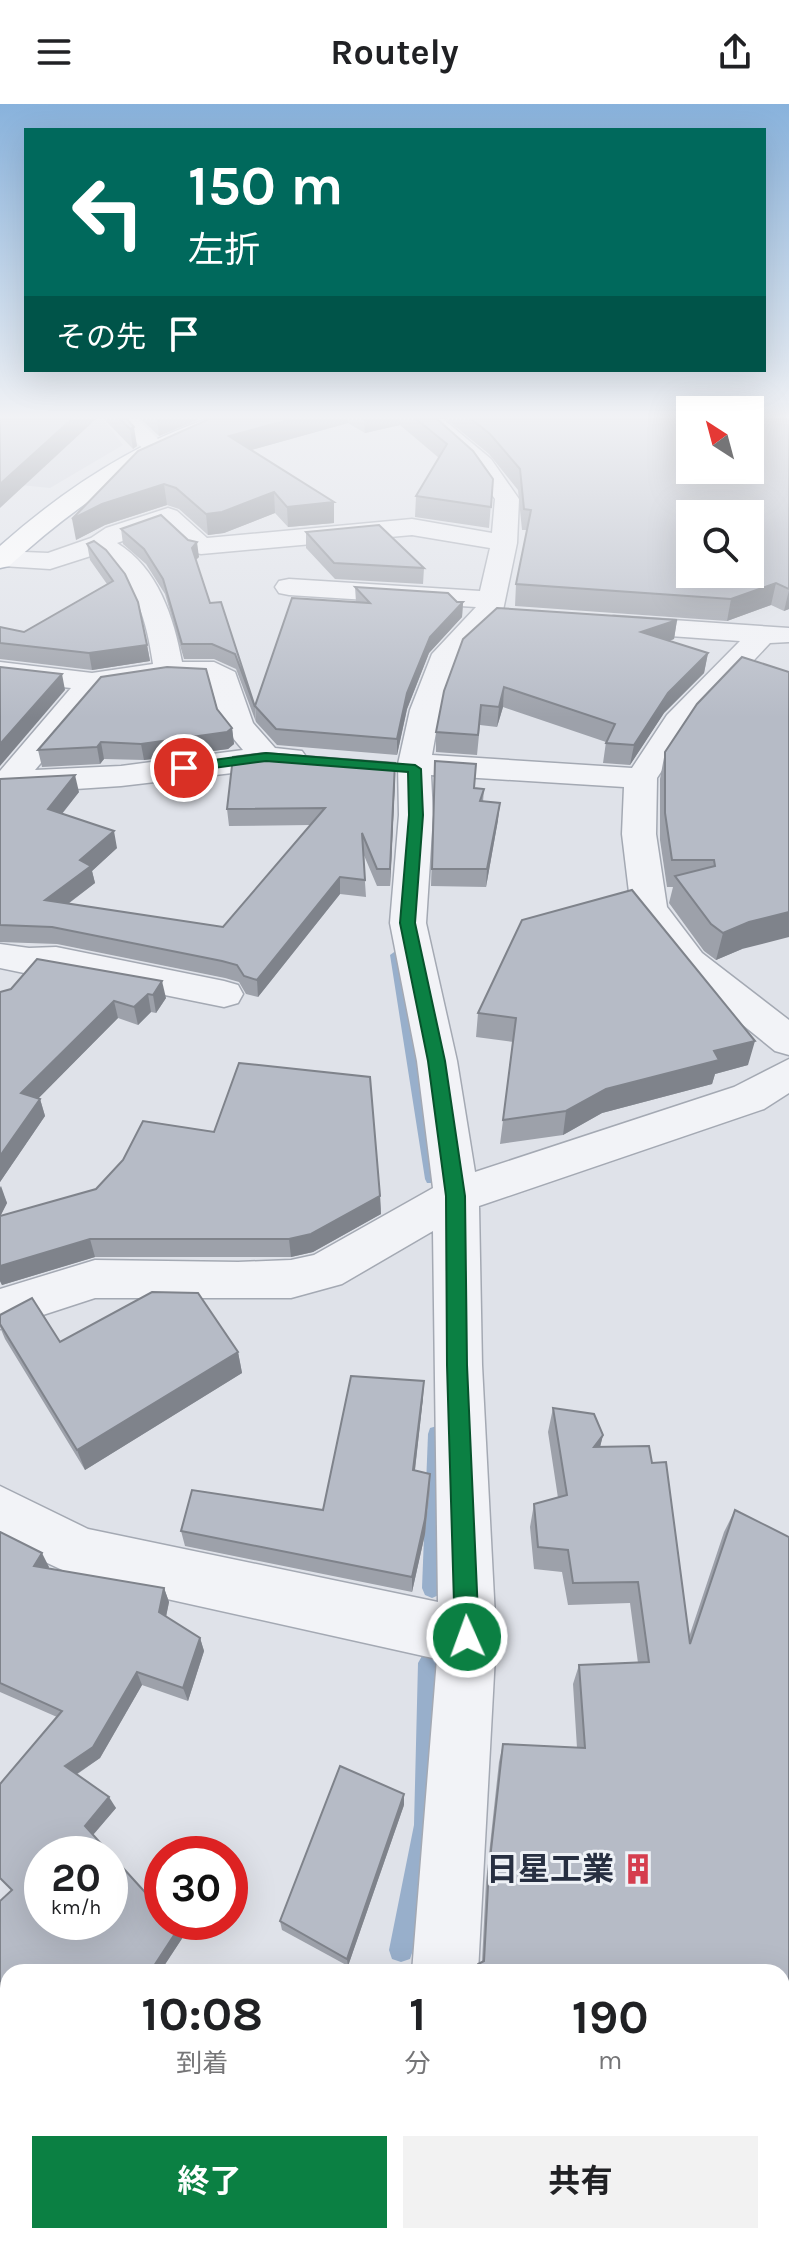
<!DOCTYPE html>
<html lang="ja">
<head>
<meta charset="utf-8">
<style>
  :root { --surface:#fff; --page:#f2f2f2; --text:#202124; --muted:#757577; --accent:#0b8043 }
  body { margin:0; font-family:Karla,"Noto Sans JP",sans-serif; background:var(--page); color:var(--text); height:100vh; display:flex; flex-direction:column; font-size:30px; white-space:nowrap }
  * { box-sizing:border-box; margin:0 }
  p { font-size:26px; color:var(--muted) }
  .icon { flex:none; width:44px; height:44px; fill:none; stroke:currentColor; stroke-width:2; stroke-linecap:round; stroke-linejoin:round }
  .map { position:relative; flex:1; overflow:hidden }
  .drawer { position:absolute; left:0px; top:1860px; width:790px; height:280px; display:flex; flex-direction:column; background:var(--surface); border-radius:24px 24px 0 0; box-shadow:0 8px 32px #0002 }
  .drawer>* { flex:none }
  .top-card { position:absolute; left:24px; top:24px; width:742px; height:244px; border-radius:0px; box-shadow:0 8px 32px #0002; background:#00695c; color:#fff; overflow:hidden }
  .needle { width:52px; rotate:324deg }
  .controls { position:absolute; left:676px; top:292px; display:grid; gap:16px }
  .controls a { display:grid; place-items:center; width:88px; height:88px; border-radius:0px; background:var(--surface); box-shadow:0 8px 32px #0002; font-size:40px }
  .speed { position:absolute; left:24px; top:1732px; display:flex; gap:16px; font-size:40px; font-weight:700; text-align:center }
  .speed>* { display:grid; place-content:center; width:104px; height:104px; border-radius:50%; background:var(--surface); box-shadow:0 8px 32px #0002; line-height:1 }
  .speed small { font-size:20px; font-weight:400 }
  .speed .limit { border:12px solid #d22; background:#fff; color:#111 }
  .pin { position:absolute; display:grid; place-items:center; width:68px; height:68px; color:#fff; margin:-34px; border:4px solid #fff; border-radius:50%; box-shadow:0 2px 8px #0007 }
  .me { position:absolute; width:88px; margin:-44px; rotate:358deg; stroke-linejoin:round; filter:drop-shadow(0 0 6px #0008) }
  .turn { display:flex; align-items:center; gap:28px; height:168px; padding:0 32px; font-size:36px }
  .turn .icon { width:104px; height:104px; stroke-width:2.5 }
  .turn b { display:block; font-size:56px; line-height:68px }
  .then { display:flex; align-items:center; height:76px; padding:0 32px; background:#0003; gap:16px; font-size:30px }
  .eta { display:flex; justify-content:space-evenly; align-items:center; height:136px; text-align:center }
  .eta b { font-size:48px; font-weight:700; line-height:56px }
  .action { display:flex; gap:16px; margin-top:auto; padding:16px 32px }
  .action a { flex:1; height:92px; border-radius:0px; background:var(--accent); color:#fff; font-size:32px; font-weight:700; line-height:92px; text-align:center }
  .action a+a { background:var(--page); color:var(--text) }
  header { display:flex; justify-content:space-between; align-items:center; height:104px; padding:0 32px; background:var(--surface); font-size:36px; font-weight:700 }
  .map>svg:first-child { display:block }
  .built { fill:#cdd1db }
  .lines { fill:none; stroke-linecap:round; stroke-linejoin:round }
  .stream { fill:#98afcb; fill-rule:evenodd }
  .street-casing { stroke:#a4a9b3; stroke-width:3 }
  .highway-casing { stroke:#858fa0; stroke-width:3 }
  .street { fill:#f2f3f7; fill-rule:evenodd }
  .secondary { fill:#fff; fill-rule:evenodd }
  .highway { fill:#fff; fill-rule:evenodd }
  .wall { fill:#9da1aa }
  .shaded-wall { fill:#7f838b }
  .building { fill:#b6bbc6; stroke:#7f838b; stroke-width:2; fill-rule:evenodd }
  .route { fill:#0b8043; stroke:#07532c; stroke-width:2 }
  .labels { text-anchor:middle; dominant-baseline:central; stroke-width:6; stroke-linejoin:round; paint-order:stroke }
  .near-poi-label { font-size:32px; font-weight:bold; fill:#272f41; stroke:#eef1f6; text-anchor:end }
</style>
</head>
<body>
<header><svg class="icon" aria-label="menu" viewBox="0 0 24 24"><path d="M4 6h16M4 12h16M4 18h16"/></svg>Routely<svg class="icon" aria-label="share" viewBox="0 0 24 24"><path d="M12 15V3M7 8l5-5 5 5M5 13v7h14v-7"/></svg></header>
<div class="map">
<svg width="789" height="2140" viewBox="0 0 789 2140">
  <rect width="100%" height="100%" fill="#dfe2e9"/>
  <path class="built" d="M0,315H103L123,341L50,384L11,380Z"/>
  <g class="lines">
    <g class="stream">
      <path d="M397,846L404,851L441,1075L439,1079H427L425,1075L390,851Z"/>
      <path d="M437,1322L444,1324L446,1330L442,1484L439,1491L432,1494L425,1491L422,1484L428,1330L430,1324Z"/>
      <path d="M429,1548L436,1552L440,1559L436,1721L413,1846L410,1855L401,1858L392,1855L389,1846L414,1721L418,1559L422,1552Z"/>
      <path d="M329,2132H357L355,2140H327Z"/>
    </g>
    <defs>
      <g id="street">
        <path d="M419,315H443L491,355L519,395L517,439L502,511L460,553L440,606L432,651L632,664L667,611L740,537L614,528L604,526L600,520L604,514L614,512L789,524V538L770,539L690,624L657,674L656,730L667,803L702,849L789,916V951L775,947L676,867L631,805L622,730L624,683L431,671L433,711L426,819L457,957L475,1068L734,983L789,955V989L764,1005L479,1102L482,1261L496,1533L478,1868H412L437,1555L86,1477L0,1437V1382L88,1425L438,1498L433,1127L342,1180L291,1194H95L0,1225V1185L95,1156L238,1158L291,1156L314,1151L433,1084L417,957L390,819L399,711L398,660L410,606L432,550L476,503L289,491L279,489L275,483L279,477L289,475L480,487L490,444L412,431L201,450L192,448L164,422L117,439C158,464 174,514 182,558H214L235,568L253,619L275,644L302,647L307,654L302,661L121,682L0,690V667L71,584L0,576V558L92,569L153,560C147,518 136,474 97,450L50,465L2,462L0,447L48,449L91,434L106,424L168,404L177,407L207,434L412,415L492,429L495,395L474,365ZM169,576L210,578L222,621L243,646L121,662L35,666L102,586Z"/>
        <path d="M0,840L29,844L56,843L224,877L238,881L243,890L238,899L224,903L56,869L29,870L0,864Z"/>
        <path d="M0,2065L8,2069V2132H69L72,2140H0Z"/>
        <path d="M349,2132H423L421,2140H347Z"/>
      </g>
      <path id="highway" d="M207,315H238L235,320C149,351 77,400 9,462L0,464V442C61,388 129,342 207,315Z"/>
    </defs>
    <use href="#street" class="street-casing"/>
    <use href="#highway" class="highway-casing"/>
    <use href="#street" class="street"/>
    <path class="secondary" d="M114,315H138L167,344L155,351L147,349Z"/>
    <use href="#highway" class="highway"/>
  </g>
  <g class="wall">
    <path d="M104,315H127L137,342L133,345Z"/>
    <path d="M141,315H200L159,332Z"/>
    <path d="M209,315H437L493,375L489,424L415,413L416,392L439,354L400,321L365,329L348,319L251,346L334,398V419L288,423L275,409L224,429L208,431L179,405L167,401L105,421L76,436Z"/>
    <path d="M446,315H789V505L784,507L771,501L727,517L515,502L516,480L527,426H522L518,386L489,350Z"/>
    <path d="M121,425L199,453L196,456L210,499L221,498L255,603L256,618L236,565L214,555H184L165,490L146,460L123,440Z"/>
    <path d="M306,428L424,464L423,480L335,475L306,444Z"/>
    <path d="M94,437L147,541L150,557L92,566L0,555V523L24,528L107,480L90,456L87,440Z"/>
    <path d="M355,483L463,498L462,513L429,549L407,605L397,651L277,641L256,618L255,602L356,498Z"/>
    <path d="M677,516L674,535L669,537L708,549L704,569L664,609L630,661L603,659L606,638L503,603L497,623L480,621L477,651L436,648V628L444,587Z"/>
    <path d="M697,600L742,845L716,856L704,847L669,799L673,783H667L660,736V675L665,648Z"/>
    <path d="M217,605L232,624L234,640L228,645L144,656L104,655L100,660L42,663L38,646Z"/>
    <path d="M435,657L474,684L484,685L483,698L498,716L486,783L431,782Z"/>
    <path d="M0,675L79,688L62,710L117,744L92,767L95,779L68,800L223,823L310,721L229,722L227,705L395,676L390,782H377L363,749L366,793L340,790L258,893L246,890L239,878L225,874L57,840L0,838Z"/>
    <path d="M522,816L748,961L715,970L712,980L602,1009L563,1031L500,1040L513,938L476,933L478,909Z"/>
    <path d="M37,855L166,894L156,909L151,908L138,921L118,914L38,994L40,995L45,1012L0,1078V888L11,885Z"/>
    <path d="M239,959L370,973L380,1092L381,1110L313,1148L291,1153H95L2,1181L0,1177V1082L7,1099L0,1112L96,1085L123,1056L143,1017L214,1028Z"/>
    <path d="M0,1211L60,1238L238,1248L242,1269L85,1366L5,1235L0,1223Z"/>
    <path d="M423,1294L415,1366L430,1370V1386L425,1430L412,1488L185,1442L181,1427L323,1406Z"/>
    <path d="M553,1304L594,1310L603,1331L600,1343L649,1342L652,1359L666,1358L689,1533L724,1428L735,1406L789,1433V2140H570V2132H782V1868H476L478,1860L482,1858L486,1778L499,1658L503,1640L577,1644L573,1580L579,1561L638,1559L630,1499L568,1501L562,1468L534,1465L530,1423L534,1400L558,1394L548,1328Z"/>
    <path d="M0,1428L49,1463L48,1465L164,1484L169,1498L166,1513L200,1534L204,1547L188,1597L142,1581L100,1654L76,1671L116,1704L93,1731L183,1833L160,1868H8L12,1786L57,1613L0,1588Z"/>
    <path d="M404,1701L348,1862L282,1826L280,1817Z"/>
  </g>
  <g class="shaded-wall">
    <path d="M72,315H96L0,404V380Z"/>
    <path d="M157,315H200L159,332Z"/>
    <path d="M292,315H348V319L230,352L229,332Z"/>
    <path d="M364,315H400V321L365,329Z"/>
    <path d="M134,323L137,342L133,345L130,325Z"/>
    <path d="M164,380L167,401L105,421L76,436L72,415L102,400Z"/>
    <path d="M274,388L275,409L224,429L208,431L206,410Z"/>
    <path d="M334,398V419L288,423L287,403Z"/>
    <path d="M197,438L199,453L193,458L192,444Z"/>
    <path d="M776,479L771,501L727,517L731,495Z"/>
    <path d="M789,486V505L784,507Z"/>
    <path d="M463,498L462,513L429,549L407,605L397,651V635L407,589L430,533Z"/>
    <path d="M677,516L674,535L638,548L641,528Z"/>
    <path d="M147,541L150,557L92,566L89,549Z"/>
    <path d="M708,549L704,569L664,609L630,661L634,641L668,589Z"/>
    <path d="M62,570L65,586L0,662V640Z"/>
    <path d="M504,583L503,603L497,623L499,603Z"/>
    <path d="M232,624L234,640L228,645L144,656L141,640Z"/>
    <path d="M101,638L104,655L100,660L97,643Z"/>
    <path d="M395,659V676L390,782V765Z"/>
    <path d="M75,671L79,688L52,722L48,705Z"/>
    <path d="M500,699L498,716L486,783L487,765Z"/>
    <path d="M114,727L117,744L92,767L95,779L49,814L45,796L80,756Z"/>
    <path d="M340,773V790L258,893L257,876Z"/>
    <path d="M789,808V833L742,845L716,856L723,829L749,818Z"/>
    <path d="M162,877L166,894L156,909L153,891Z"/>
    <path d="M148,890L151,908L138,921L134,903Z"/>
    <path d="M114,897L118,914L26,1007L21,989Z"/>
    <path d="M755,937L748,961L715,970L712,980L602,1009L563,1031L566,1007L606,985L714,947Z"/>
    <path d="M40,995L45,1012L0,1078V1052Z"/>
    <path d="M1,1082L7,1099L0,1113V1084Z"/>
    <path d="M380,1092L381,1110L313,1148L291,1153L289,1135Z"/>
    <path d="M90,1135L95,1153L2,1181L0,1177V1162Z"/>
    <path d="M238,1248L242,1269L85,1366L77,1346Z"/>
    <path d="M424,1277L423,1294L413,1382V1366Z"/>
    <path d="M603,1331L597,1355L594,1343Z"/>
    <path d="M430,1370L425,1430L412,1488V1473Z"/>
    <path d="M42,1449L49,1463L41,1477L34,1462Z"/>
    <path d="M164,1484L169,1498L164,1522L159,1508Z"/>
    <path d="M200,1534L204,1547L188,1597L183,1584Z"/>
    <path d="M137,1568L142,1581L100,1654L72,1673L65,1662Z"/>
    <path d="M404,1690V1701L348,1862L347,1855Z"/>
    <path d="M109,1693L116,1704L92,1732L85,1722Z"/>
    <path d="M178,1825L183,1833L160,1868H150Z"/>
  </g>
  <g class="building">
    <path d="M0,315H72L0,380Z"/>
    <path d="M120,315H127L134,323L130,325Z"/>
    <path d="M209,315H292L229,332L334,398L287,403L274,388L222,408L206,410L176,384L164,380L102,400L72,415L138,347Z"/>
    <path d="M416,315H437L473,347L493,375L491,403L416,392L447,340Z"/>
    <path d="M471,315H690V366H750V315H789V485L776,479L731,495L516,480L531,406L524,405L520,365L490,330ZM690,410H750V470H690Z"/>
    <path d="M161,411L188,436L197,438L192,444L210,499L221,498L255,603L235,550L212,540H182L163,475L144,445L121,425Z"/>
    <path d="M379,421L424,464L334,459L306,428Z"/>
    <path d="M94,437L106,446L125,470L138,498L147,541L89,549L0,539V523L24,528L113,477L87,440Z"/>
    <path d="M355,483L448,489L457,498H463L430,533L407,589L397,635L276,625L255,602L292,494L370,499Z"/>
    <path d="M497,504L677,516L641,528L708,549L668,589L634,641L606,639L615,620L504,583L499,603L481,601L478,631L436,628L444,587L463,535Z"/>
    <path d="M742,553L789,568V808L749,818L723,829L711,820L675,772L715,762L714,756H672L665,709V648L697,600Z"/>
    <path d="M0,563L62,570L0,640Z"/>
    <path d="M167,563L206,565L217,605L232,624L227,628L141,640L101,638L97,643L38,646L101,573Z"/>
    <path d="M265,649L395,659L390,765H377L362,729L365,776L340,773L257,876L244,872L237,861L222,857L52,823L0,821V675L75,671L48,705L114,727L80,756L91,762L45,796L223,823L325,704L227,705L233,653Z"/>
    <path d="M435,657L476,660L474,684L484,685L480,697L500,699L487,765H432Z"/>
    <path d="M632,786L755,937L714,947L719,956L606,985L566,1007L503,1016L516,914L478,909L522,816Z"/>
    <path d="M37,855L162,877L153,891L148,890L134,903L114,897L21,989L40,995L0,1052V888L11,885Z"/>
    <path d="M239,959L370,973L380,1092L311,1130L289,1135H90L0,1162V1112L96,1085L123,1056L143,1017L214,1028Z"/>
    <path d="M152,1188L198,1189L238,1248L77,1346L0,1220V1211L32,1194L60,1238Z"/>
    <path d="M351,1272L424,1277L413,1366L430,1370L425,1415L412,1473L181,1427L192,1386L323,1406Z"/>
    <path d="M553,1304L594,1310L603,1331L594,1343L649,1342L652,1359L666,1358L690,1540L735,1406L789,1433V2140H578V2132H782V1868H478V1860L484,1857L489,1764L503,1640L585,1644L579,1561L649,1558L638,1478L573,1479L568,1446L538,1443L534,1400L567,1391Z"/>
    <path d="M0,1428L42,1449L34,1462L164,1484L159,1508L200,1534L183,1584L137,1568L93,1643L65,1662L109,1693L85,1722L162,1807V1818H172L178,1825L150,1868H8V2006L0,2003V1797L12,1786L0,1774V1680L62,1607L0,1579ZM42,1750H110V1818H42Z"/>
    <path d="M340,1662L404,1690L347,1855L280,1817Z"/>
  </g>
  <linearGradient id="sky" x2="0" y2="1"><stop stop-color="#88b2dc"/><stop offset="0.51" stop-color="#f1f2f5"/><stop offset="1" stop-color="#f1f2f5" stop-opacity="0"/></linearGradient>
  <rect width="789" height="614" fill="url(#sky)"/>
  <path class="route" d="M266,649L415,661L421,665L423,711L415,819L445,957L465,1092L467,1261L479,1533L476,1541L467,1545L459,1541L455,1533L447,1261L446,1092L428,957L400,819L409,711L408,668L266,657L184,668L177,664L184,660Z"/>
  <defs>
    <symbol id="building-bare" viewBox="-9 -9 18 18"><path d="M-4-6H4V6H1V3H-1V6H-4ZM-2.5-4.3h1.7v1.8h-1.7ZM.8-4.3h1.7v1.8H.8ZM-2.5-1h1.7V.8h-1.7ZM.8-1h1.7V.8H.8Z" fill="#d53d4e" stroke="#eef1f6" stroke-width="2.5" paint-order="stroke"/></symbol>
  </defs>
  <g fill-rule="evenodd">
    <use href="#building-bare" x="616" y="1743" width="44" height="44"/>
  </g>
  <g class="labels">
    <g class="near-poi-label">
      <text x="614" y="1765">日星工業</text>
    </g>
  </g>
</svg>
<div class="controls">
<a><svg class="needle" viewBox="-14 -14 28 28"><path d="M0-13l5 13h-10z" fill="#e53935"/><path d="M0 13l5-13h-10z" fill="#757577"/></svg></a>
<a><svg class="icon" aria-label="search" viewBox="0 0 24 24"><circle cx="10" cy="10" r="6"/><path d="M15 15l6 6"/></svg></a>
</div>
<div class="speed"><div>20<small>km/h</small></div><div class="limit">30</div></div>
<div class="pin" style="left:184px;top:664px;background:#d93025"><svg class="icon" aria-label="arrive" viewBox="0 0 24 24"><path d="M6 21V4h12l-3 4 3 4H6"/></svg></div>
<svg class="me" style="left:467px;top:1533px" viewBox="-20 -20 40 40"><circle r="17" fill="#0b8043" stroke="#fff" stroke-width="3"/><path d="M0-11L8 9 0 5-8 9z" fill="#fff"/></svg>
<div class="top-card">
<div class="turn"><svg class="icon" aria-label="left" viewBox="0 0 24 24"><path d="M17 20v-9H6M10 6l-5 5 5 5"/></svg><div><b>150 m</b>左折</div></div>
<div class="then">その先<svg class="icon" aria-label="arrive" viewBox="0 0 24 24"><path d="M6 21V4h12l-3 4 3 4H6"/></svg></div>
</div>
<section class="drawer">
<div class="eta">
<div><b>10:08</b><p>到着</p></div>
<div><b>1</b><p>分</p></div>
<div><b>190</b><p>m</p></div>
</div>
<div class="action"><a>終了</a><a>共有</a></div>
</section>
</div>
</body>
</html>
